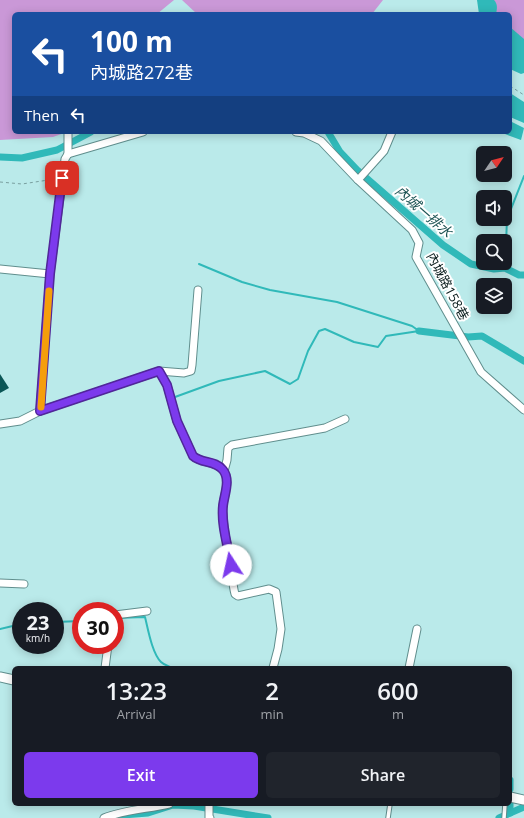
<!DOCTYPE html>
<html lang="en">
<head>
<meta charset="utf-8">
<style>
  :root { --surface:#171b24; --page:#20242c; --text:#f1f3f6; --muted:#9ea1a6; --accent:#7c3aed }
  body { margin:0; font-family:"Open Sans","Noto Sans TC",sans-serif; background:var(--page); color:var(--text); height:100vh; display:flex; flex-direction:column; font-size:15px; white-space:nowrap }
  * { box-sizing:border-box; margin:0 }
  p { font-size:13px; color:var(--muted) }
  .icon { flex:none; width:22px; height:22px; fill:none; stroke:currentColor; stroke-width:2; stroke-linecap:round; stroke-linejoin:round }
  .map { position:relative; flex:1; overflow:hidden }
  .side { position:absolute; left:12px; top:666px; width:500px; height:140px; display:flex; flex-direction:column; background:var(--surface); border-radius:6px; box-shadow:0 2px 10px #0003 }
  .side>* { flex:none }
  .top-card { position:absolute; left:12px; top:12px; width:500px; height:122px; border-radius:6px; box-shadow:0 2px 10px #0003; background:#1a4fa0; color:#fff; overflow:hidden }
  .needle { width:26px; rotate:55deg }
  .fabs { position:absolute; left:476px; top:146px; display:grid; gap:8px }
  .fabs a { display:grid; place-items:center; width:36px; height:36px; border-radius:6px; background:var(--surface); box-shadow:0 2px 10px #0003; font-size:20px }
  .speed { position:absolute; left:12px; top:602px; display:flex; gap:8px; font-size:20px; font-weight:700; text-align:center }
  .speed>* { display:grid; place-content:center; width:52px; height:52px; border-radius:50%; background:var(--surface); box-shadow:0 2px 10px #0003; line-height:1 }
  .speed small { font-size:10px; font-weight:400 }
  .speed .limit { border:6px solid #d22; background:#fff; color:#111 }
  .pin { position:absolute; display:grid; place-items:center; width:34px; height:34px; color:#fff; margin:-17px; border-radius:8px; box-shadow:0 2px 6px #0006 }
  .me { position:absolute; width:44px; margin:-22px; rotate:350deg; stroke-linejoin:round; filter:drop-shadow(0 0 3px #0008) }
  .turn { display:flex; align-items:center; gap:14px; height:84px; padding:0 12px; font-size:18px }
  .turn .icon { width:52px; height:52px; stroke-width:2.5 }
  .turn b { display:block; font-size:28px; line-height:34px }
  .then { display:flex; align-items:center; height:38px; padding:0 12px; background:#0003; gap:8px; font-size:15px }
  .eta { display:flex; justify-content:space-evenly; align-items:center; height:68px; text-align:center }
  .eta b { font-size:24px; font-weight:600; line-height:28px }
  .button { display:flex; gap:8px; margin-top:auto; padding:8px 12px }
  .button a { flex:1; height:46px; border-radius:6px; background:var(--accent); color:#fff; font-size:16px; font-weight:600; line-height:46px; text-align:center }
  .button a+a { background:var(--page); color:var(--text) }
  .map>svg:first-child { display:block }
  .green { fill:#ca98d7 }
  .water { fill:#30b9b9 }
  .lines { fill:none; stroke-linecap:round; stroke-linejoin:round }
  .stream { stroke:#30b9b9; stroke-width:2 }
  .canal { stroke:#30b9b9; stroke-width:7 }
  .building { fill:#0a5656 }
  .service-casing { stroke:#608e8d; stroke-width:5.5 }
  .minor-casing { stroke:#608e8d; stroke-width:9 }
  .tertiary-casing { stroke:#608e8d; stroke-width:11 }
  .path { stroke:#799f9f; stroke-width:1; stroke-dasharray:3 3; stroke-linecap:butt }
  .service { stroke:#fff; stroke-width:3.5 }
  .minor { stroke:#fff; stroke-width:7 }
  .tertiary { stroke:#fff; stroke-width:9 }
  .route-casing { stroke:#51269a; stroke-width:10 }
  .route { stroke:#7c3aed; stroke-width:7 }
  .slow { stroke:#f59e0b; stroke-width:7 }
  .labels { text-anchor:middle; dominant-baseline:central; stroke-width:4; stroke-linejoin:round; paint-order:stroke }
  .street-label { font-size:13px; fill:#091c1c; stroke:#fff }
  .water-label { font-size:14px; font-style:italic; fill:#1b5252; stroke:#fff }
</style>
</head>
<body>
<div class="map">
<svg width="524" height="818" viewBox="0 0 524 818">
  <rect width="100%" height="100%" fill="#baeaea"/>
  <g class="green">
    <path d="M0,0H174L157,14H14V132H67L53,137L0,140Z"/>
    <path d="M182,0H383L372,14H197Z"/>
    <path d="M481,0H524V48L510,32V14H493Z"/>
  </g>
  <g class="water">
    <path d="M477,0H494C498,4 497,9 496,14H479Z"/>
    <path d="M510,27L524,39V73L521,74L510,69Z"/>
    <path d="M510,93L524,102V123L510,117Z"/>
    <path d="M510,121L524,128L521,140L505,134V132H510Z"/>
  </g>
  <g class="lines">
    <g class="stream">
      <path d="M199,264L242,282L270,290L337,302L412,326L419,331"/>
      <path d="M505,268L507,219L524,176"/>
      <path d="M175,397L219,381L265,371L290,384L298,379L308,351L319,331L325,329L354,342L378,347L386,336L419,331"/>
      <path d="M115,618L145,617C148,629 152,653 161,662C164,665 169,666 172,668"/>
      <path d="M55,622L81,621"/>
      <path d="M0,629L21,624"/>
    </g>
    <g class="canal">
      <path d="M328,132L340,152L357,170L443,245L471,264L494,269L505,268L519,275H524"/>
      <path d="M0,157L22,158L57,150L91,132"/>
      <path d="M419,331L468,337L482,336L524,361"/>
      <path d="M510,780V789"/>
      <path d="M510,800V813"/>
      <path d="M115,818L123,815L148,813L173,805L194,806L268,818"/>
      <path d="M499,818L524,807"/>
    </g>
  </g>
  <path class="building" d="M0,374L9,388L0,393Z"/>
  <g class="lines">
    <defs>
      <g id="service">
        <path d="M388,818L390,804"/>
        <path d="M504,818L505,804"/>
      </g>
      <g id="minor">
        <path d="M296,132L304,133L321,141L358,180L412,230L419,243L416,257L481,372L524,410"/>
        <path d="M68,154V132"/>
        <path d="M358,180L384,151L392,132"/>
        <path d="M0,269L50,274"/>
        <path d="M159,371L167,385L177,421L193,456C201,464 215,460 223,470C231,480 224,495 223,506C221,525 228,545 231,564C233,574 232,584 235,594L238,596L269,589L276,592L281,629L278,649L273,668"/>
        <path d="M40,411L50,274L65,159L68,154L143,132"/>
        <path d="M0,424L20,421L40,411L159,371L184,373L191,371L192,365L198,290"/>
        <path d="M224,471L227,460L228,448L232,445L325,428L345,419"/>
        <path d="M0,583L24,584"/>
        <path d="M115,615L147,611"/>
        <path d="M105,668L108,645"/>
        <path d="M409,668L417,629"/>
        <path d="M209,804V818H210"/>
        <path d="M104,818C124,810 147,809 169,804"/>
      </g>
      <g id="tertiary">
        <path d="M0,677L14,680"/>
        <path d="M510,797L524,800"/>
      </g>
    </defs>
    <use href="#service" class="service-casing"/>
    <use href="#minor" class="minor-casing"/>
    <use href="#tertiary" class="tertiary-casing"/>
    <g class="path">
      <path d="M510,86L524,95"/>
      <path d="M0,182L22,184L55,179"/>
    </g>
    <use href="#service" class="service"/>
    <use href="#minor" class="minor"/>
    <use href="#tertiary" class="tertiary"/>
  </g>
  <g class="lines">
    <defs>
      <path id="route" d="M62,178L50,274L40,411L159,371L167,385L177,421L193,456C202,464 215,460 223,470C231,480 224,495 223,506C221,525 228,546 231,565"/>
    </defs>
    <use href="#route" class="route-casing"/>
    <use href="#route" class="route"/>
    <path class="slow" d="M41,407L49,291"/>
  </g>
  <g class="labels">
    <g class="street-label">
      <text transform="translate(448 286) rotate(62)">內城路158巷</text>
    </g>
    <g class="water-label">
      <text transform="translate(424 211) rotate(41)">內城一排水</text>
    </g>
  </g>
</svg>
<div class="fabs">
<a><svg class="needle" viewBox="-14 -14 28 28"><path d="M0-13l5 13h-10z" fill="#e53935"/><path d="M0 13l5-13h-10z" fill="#9ea1a6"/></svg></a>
<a><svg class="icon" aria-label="sound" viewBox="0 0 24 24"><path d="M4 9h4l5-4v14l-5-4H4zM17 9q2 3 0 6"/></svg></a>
<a><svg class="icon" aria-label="search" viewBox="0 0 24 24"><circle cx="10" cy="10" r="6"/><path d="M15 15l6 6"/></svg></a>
<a><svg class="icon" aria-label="layers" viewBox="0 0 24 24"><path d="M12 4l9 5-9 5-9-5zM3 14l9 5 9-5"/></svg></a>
</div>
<div class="speed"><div>23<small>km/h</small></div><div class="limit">30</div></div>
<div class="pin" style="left:62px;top:178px;background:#d93025"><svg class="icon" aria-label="arrive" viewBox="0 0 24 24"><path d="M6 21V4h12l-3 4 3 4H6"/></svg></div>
<svg class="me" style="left:231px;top:565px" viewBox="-20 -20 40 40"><circle r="19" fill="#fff"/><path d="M0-13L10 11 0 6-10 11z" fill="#7c3aed"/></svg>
<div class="top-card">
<div class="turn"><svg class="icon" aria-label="left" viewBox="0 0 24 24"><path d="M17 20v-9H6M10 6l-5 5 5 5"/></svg><div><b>100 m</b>內城路272巷</div></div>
<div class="then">Then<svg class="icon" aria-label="left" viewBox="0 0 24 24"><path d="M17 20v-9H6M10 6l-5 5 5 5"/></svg></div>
</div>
<section class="side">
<div class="eta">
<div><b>13:23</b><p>Arrival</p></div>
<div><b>2</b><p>min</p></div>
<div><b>600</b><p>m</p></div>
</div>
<div class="button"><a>Exit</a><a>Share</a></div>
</section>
</div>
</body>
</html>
